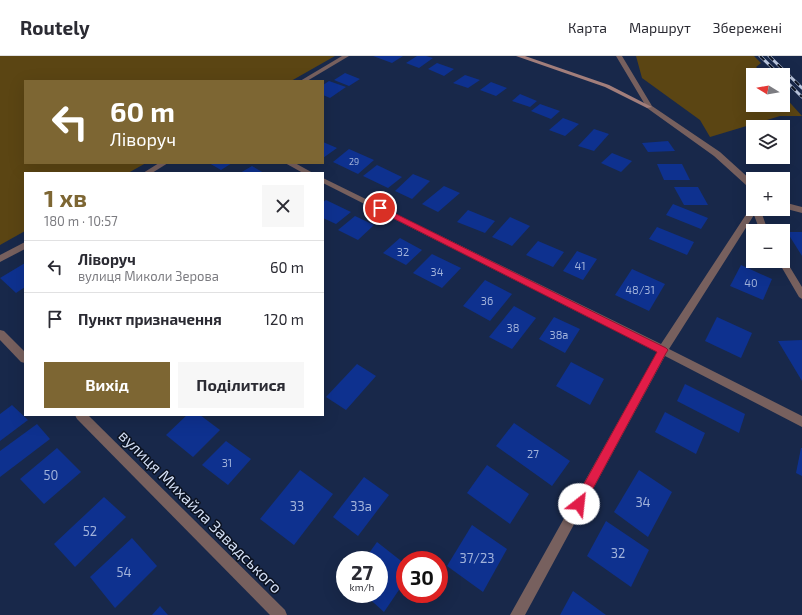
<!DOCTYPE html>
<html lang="uk">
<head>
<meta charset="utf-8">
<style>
  :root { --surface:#fff; --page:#f7f7f7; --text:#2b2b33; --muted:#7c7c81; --line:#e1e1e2; --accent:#7d6633 }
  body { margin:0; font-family:"Exo 2",sans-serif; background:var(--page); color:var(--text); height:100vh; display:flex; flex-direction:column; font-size:15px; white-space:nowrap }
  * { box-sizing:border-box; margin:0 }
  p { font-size:13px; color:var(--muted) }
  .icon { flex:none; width:22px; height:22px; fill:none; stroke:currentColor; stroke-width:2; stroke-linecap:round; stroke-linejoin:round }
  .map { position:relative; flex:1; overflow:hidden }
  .drawer { position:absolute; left:24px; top:116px; width:300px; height:244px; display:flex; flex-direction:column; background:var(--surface); border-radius:0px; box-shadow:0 4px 16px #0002 }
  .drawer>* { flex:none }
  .top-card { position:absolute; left:24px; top:24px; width:300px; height:84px; border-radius:0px; box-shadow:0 4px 16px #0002; background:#7d6633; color:#fff; overflow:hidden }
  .needle { width:26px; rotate:281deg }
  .fabs { position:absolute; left:746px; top:12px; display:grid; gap:8px }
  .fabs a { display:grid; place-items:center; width:44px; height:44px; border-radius:0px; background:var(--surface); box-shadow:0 4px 16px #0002; font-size:20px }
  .speed { position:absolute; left:336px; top:495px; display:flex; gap:8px; font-size:20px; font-weight:700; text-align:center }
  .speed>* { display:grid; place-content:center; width:52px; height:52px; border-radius:50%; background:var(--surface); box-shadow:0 4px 16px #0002; line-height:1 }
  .speed small { font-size:10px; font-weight:400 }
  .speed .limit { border:6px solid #d22; background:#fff; color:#111 }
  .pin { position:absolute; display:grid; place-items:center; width:34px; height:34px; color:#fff; margin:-17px; border:2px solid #fff; border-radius:50%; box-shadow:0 1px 4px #0007 }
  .me { position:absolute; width:44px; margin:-22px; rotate:29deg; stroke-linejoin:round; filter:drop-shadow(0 0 3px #0008) }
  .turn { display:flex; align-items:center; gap:14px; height:84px; padding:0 20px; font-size:18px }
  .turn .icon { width:52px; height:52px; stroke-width:2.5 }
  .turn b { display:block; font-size:28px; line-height:34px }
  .round { display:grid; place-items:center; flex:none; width:42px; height:42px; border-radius:0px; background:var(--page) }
  .head { display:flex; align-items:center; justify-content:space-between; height:68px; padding:0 20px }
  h1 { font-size:24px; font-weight:700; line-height:30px; color:var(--accent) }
  .action { display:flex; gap:8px; margin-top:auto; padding:8px 20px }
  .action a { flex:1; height:46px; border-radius:0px; background:var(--accent); color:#fff; font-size:16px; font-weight:700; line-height:46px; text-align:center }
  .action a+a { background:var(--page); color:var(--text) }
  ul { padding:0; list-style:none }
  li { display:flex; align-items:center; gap:12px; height:52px; padding:0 20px; border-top:1px solid var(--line) }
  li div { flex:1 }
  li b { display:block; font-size:15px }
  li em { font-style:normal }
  header { display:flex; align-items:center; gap:24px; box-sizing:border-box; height:56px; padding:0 20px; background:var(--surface); border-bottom:1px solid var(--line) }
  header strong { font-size:19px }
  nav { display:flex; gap:22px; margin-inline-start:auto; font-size:14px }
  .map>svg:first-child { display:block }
  .green { fill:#5b4513 }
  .building { fill:#0e318f }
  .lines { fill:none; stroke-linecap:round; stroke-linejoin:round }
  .street { fill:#77605e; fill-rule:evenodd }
  .secondary { fill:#a27e7b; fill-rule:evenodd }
  .rail-casing { stroke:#b9c5dd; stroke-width:3 }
  .rail { stroke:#0b1221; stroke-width:2; stroke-dasharray:6; stroke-linecap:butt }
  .route { fill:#e11d48; stroke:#92132f }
  .labels { text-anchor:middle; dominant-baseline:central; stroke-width:3; stroke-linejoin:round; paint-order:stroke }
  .far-number-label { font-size:9px; fill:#a1b2da }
  .number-label { font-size:11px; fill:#a1b2da }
  .near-number-label { font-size:13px; fill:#a1b2da }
  .near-street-label { font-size:16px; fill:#d2ddf3; stroke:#0b1221 }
</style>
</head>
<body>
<header>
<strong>Routely</strong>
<nav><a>Карта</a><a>Маршрут</a><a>Збережені</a></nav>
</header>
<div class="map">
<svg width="802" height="559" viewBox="0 0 802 559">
  <rect width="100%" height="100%" fill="#18284a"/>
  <g class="green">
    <path d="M0,0H335L291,25H25V107H146L128,117H25V175L0,189Z"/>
    <path d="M636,0H754L761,7L756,11L764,19H753V49H783V39L802,60H780L710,81L700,64L642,22Z"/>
  </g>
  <g class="building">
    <path d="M373,0H403L392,7Z"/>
    <path d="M417,0H426L433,2L419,12L406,7Z"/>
    <path d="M437,7L454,13L444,20L428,13Z"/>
    <path d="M345,17L360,23L349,30L334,24Z"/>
    <path d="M465,19L480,24L468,32L453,27Z"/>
    <path d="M329,25L346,31L330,42L323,39V29Z"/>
    <path d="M491,26L507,32L496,40L480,34Z"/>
    <path d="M520,38L537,45L530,51L512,45Z"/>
    <path d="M540,48L560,55L551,63L531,55Z"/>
    <path d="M563,62L579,68L565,80L549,74Z"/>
    <path d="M594,73L609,78L594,95L578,90Z"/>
    <path d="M668,85L675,95L648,96L642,87Z"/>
    <path d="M323,86L337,92L323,102Z"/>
    <path d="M349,93L374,104L358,118L333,106Z"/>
    <path d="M612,97L632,105L621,116L601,107Z"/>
    <path d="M209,107H232L221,114Z"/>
    <path d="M657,108H682L690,124H664Z"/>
    <path d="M377,109L402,121L388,132L363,120Z"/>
    <path d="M252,110L264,117H240Z"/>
    <path d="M413,118L430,125L412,143L395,135Z"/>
    <path d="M444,130L460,137L438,156L422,148Z"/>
    <path d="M674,131H698L708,149H684Z"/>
    <path d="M326,144L351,156L336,168L323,162V146Z"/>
    <path d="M673,148L708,162L701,173L666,159Z"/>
    <path d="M468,154L495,165L485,177L457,166Z"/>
    <path d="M355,160L374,169L358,184L338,174Z"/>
    <path d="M510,161L530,170L512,190L492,181Z"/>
    <path d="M657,171L694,186L687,199L649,183Z"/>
    <path d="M787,176H802V200Z"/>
    <path d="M400,182L422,194L406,209L383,197Z"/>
    <path d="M538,185L564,196L553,211L526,199Z"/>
    <path d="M577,195L597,203L583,224L563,215Z"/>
    <path d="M432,198L461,212L442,232L413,217Z"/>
    <path d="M25,207V231L16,237L0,222Z"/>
    <path d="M741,209L772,223L763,244L730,230Z"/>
    <path d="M632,213L665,228L649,255L615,239Z"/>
    <path d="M485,224L512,238L490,265L463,250Z"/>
    <path d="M514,250L536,262L512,293L489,281Z"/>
    <path d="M554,261L580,273L565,297L539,283Z"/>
    <path d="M717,261L752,277L741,302L705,285Z"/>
    <path d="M802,284V325L778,285Z"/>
    <path d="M571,306L604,323L590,349L556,330Z"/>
    <path d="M357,308L376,320L346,354L326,341Z"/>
    <path d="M685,328L745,358L739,377L677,345Z"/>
    <path d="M12,349L28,364L0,385V358Z"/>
    <path d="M665,356L705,377L696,398L655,376Z"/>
    <path d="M187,359H200L220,374L193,401L166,379Z"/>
    <path d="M514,367L570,405L552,430L496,390Z"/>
    <path d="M37,368L50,383L0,421V395Z"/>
    <path d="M226,385L251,403L228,429L202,409Z"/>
    <path d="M57,392L81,416L44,448L20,423Z"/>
    <path d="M801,392H802V420L796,417Z"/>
    <path d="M487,409L529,438L510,468L467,437Z"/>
    <path d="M300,414L333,438L294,489L260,463Z"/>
    <path d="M639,414L672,436L648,481L614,456Z"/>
    <path d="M364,421L389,439L358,480L333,461Z"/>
    <path d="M104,441L126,461L75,511L54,488Z"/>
    <path d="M606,465L649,494L631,531L587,500Z"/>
    <path d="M472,469L507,493L483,536L447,510Z"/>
    <path d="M132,482L157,510L115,552L90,521Z"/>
    <path d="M377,486L405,508V525L384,556L364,538H379V504H364Z"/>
    <path d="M573,535L606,559H560Z"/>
    <path d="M160,550L168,559H152Z"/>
  </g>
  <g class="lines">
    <g class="street">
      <path d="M342,0H349L307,25H300Z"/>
      <path d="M616,0H622L652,50L720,96L752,125L753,135H750L746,129L714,100L647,52Z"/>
      <path d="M159,107H168L152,117H143Z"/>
      <path d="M285,107H295L313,117H303Z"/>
      <path d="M323,122L661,288L751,151H753V153H763L762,158L768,175H760L754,159L669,293L802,360V371L665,300L525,559H510L657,296L323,127Z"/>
      <path d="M783,146L802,151V157L783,152Z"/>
      <path d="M25,186V193L0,206V199Z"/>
      <path d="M783,202L785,203L802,231V243L799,241L778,205H783Z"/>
      <path d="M0,274L4,275L25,296V307L21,306L0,284Z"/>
      <path d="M75,359H88L285,554L287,559H270L77,363Z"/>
    </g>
    <path class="secondary" d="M516,0H525L609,29L652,51L647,52L605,31Z"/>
    <defs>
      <g id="rail">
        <path d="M760,0L780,19"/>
        <path d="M769,0L802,32"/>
        <path d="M783,22L802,41"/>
      </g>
    </defs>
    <use href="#rail" class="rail-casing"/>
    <use href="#rail" class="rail"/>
  </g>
  <path class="route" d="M380,150L666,292L668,294L666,297L583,451L579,453L575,451L573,448L575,444L657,296L377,154V151Z"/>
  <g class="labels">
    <g class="far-number-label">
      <text x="354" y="105">29</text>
    </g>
    <g class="number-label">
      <text x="403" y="195">32</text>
      <text x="580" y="209">41</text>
      <text x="437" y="215">34</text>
      <text x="751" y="226">40</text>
      <text x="640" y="233">48/31</text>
      <text x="487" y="244">36</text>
      <text x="513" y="271">38</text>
      <text x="559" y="278">38а</text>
      <text x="533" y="397">27</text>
      <text x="227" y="406">31</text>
    </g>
    <g class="near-number-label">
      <text x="51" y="419">50</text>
      <text x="643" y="446">34</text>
      <text x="297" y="450">33</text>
      <text x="361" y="450">33а</text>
      <text x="90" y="475">52</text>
      <text x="618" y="497">32</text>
      <text x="477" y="502">37/23</text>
      <text x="124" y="516">54</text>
    </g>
    <g class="near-street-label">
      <text transform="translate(201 455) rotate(45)">вулиця Михайла Завадського</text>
    </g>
  </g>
</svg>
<div class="fabs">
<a><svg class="needle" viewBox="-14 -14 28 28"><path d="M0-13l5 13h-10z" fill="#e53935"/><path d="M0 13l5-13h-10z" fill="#7c7c81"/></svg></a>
<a><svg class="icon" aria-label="layers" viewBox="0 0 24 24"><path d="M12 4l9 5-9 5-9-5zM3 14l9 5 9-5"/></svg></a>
<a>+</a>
<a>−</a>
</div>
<div class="speed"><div>27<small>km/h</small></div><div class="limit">30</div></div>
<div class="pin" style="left:380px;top:152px;background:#d93025"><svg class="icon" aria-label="arrive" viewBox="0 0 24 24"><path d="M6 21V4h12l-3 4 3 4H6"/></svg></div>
<svg class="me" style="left:579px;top:448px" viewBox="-20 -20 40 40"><circle r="19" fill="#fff"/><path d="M0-13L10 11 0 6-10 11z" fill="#e11d48"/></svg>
<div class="top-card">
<div class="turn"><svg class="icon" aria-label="left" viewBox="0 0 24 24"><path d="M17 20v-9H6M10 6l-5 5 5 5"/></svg><div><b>60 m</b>Ліворуч</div></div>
</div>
<section class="drawer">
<div class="head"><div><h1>1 хв</h1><p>180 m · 10:57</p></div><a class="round"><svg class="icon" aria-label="close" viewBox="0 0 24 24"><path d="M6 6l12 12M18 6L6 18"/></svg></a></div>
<ul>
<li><svg class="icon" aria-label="left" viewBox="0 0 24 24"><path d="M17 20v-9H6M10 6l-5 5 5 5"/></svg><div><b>Ліворуч</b><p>вулиця Миколи Зерова</p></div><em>60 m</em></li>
<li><svg class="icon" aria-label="arrive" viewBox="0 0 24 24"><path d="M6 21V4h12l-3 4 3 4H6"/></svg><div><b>Пункт призначення</b></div><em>120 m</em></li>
</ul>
<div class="action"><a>Вихід</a><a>Поділитися</a></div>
</section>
</div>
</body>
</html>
